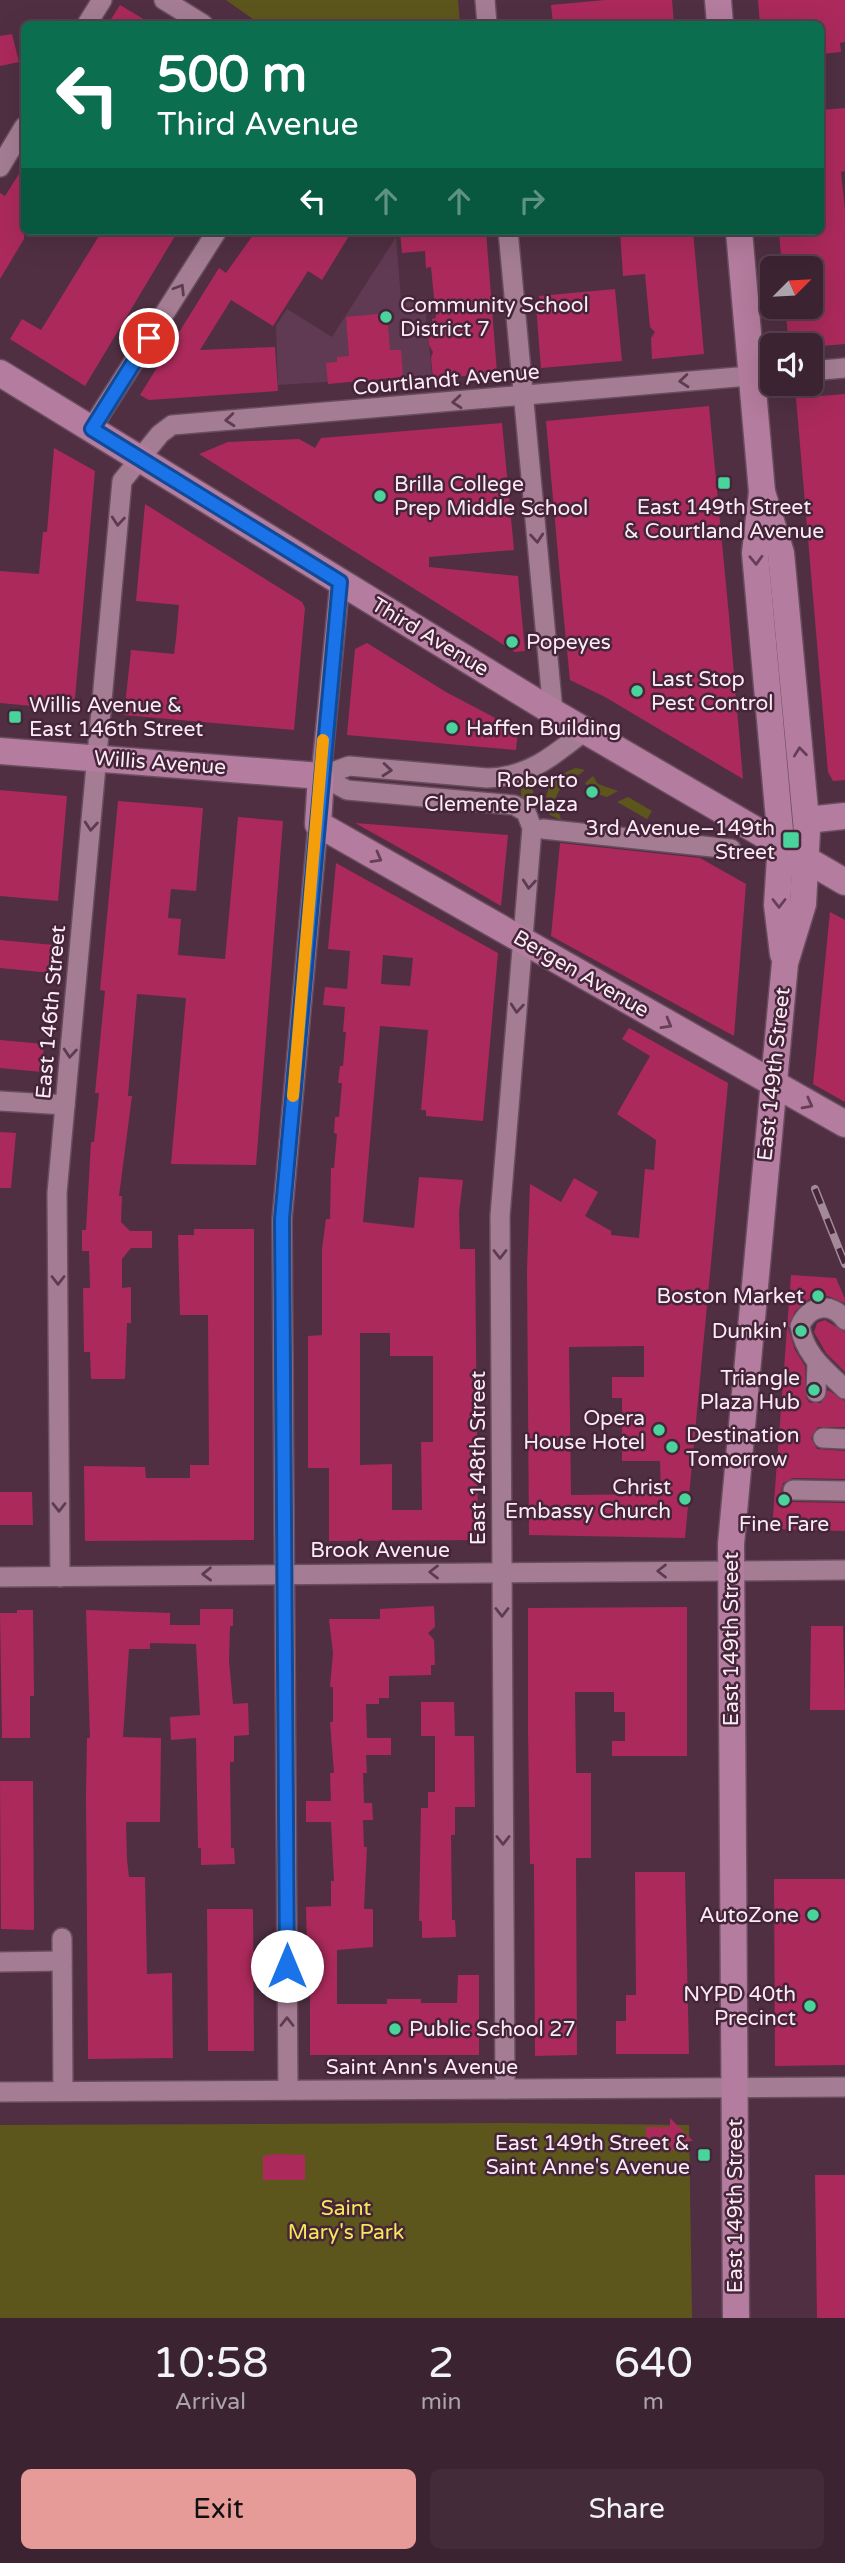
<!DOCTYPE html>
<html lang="en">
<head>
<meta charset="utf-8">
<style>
  :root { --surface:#3c2332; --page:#432b3a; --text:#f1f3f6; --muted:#aca4ac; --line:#55404d; --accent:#e69b98 }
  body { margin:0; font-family:"Varela Round",sans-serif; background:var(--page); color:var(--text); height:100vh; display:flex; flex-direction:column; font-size:26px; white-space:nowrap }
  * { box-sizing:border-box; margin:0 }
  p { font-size:23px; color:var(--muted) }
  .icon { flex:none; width:38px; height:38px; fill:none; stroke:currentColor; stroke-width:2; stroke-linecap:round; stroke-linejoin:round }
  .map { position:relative; height:2318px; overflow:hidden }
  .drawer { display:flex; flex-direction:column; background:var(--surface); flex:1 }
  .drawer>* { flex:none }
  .banner { position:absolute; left:21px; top:21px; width:803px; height:214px; border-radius:10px; box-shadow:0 7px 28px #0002,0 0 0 2px var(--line); background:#0b6e4f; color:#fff; overflow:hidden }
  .needle { width:46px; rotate:66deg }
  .controls { position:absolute; left:760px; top:256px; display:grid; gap:14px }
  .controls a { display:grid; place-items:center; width:63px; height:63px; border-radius:10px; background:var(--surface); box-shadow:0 7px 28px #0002,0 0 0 2px var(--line); font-size:35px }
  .pin { position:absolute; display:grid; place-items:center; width:60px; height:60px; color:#fff; margin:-30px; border:4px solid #fff; border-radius:50%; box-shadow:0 2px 7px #0007 }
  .me { position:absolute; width:77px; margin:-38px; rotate:0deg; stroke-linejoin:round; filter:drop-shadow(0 0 5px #0008) }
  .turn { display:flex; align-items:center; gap:24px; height:147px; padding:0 21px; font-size:32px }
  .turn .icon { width:91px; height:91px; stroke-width:2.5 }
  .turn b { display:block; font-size:49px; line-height:60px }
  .lanes { display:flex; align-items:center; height:66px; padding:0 21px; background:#0003; justify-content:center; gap:35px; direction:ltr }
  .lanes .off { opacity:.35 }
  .eta { display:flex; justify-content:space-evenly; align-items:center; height:119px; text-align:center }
  .eta b { font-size:42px; font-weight:600; line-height:49px }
  .button { display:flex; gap:14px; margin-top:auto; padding:14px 21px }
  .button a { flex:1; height:80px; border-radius:10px; background:var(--accent); color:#111; font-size:28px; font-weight:600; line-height:80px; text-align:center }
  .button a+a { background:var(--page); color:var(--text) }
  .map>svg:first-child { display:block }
  .built { fill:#603a52 }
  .green { fill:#5d561c }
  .building { fill:#ab2a5b; fill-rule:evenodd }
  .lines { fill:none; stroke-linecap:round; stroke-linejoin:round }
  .minor-casing { stroke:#694d5f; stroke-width:22 }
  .major-casing { stroke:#694d5f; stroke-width:29 }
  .minor { stroke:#a47d94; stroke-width:19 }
  .major { stroke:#b47c9e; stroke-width:26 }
  .rail-casing { stroke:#a38a99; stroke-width:8 }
  .rail { stroke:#452539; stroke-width:5; stroke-dasharray:16; stroke-linecap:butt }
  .oneway { stroke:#5d3b50 }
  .oneway2 { stroke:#663f57 }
  .route-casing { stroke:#114b97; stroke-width:18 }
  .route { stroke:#1a73e8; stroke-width:12 }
  .slow { stroke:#f59e0b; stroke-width:12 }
  .poi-dot { fill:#49d49c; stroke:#452539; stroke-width:2.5 }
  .labels { text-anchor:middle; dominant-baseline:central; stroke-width:5; stroke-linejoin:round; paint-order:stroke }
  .poi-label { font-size:21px; fill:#fcebf5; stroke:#452539; text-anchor:end }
  .street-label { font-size:21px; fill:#fcebf5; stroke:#452539 }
  .park-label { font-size:21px; fill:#f6e658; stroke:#452539 }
</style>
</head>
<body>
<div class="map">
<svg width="845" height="2318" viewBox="0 0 845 2318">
  <rect width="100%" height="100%" fill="#502f43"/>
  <path class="built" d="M396,237L401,300L424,298L432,375L278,385L276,326L287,309L332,337Z"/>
  <g class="green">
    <path d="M226,0H458L460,24H260Z"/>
    <path d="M576,768L585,770L560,789L555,799L561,820L550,815L547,809C542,788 557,774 576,768Z"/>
    <path d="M534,776L532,808L521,798V780Z"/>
    <path d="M593,776L598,784L618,791L607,797L594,793L585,783Z"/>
    <path d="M628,797L652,811L647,819L617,802Z"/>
    <path d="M511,2123L689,2125L692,2318H0V2125Z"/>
  </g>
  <g class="building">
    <path d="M605,0H672L674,24H623L622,19L553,24L551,5Z"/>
    <path d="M758,0H845V42L840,43L841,52L821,54V24H760Z"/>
    <path d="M120,5L152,24H108Z"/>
    <path d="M12,34L19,62L0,66V36Z"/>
    <path d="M845,108V171L841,172L845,210V344L810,347L789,345L785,306H810V268H782L779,231H821V110Z"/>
    <path d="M24,166V239L0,279V193L5,196Z"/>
    <path d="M102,231H178L85,386L10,339L22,319L41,330Z"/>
    <path d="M256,231H352L322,280L308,271L273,326L231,300L200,350L275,347L278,391L149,400L140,395L219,268L226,273Z"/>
    <path d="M400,231H486L497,373L433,379L431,358L433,352L429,345L427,325L432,324V319L436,318L431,267L426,268L425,251L402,253Z"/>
    <path d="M620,231H693L704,354L652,359L651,338L655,332L650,327L645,274L623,276Z"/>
    <path d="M615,289L622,361L541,368L536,306L540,305L539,296Z"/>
    <path d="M387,313L390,350H401L403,377L328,384L326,363L337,362V357L349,356L346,317Z"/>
    <path d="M845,394V780L833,781L828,772L796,398Z"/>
    <path d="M709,406L729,616L743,779L605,697L570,680L563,610L546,421Z"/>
    <path d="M502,423L514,550L429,557V567L518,576L525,651L515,652L199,454L228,442L299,439L315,448L321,438Z"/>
    <path d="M54,448L95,471L74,710L0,703V571L39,574L43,532H47Z"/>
    <path d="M145,504L302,602L305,608L294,730L124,715L131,650L174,654L176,639L179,605L136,601Z"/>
    <path d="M367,643L446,692L518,730L516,750L347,735L355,649Z"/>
    <path d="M0,790L67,796L58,901L0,896Z"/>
    <path d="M118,801L203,808L196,891L171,889L168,918L181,919L178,955L225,959L238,817L283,821L256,1165L171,1164L186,998L137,994L128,1096H132L119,1196H122L121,1222L130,1231H152V1248H131L122,1259V1288L131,1287V1323H127L125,1379H91L90,1352H84L83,1288H90L89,1251H82V1230H86L91,1142H94L99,1093H95L105,991L100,990Z"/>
    <path d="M355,823L508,835L501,906L448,875Z"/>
    <path d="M560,843L700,858L746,884L734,1036L551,936Z"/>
    <path d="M336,863L498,953L483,1121L426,1116V1110H421L428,1030L380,1026L363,1222L414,1228L419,1177L463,1180L459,1213L460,1249H475L478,1540L329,1541V1468H308V1336L322,1335V1249L326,1219H330L331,1168H334L337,1134L334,1133L335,1117H339L342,1083H338L340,1066H343L346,1032H343L345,1007L323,1005L325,987L347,989L350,951L328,949ZM383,955L413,958L410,986L381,984ZM360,1333H390V1356H433V1442H421L422,1510H392V1464L360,1465Z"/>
    <path d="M830,912L845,920V1102L813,1084Z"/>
    <path d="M0,940L54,945L51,973L0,968Z"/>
    <path d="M629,1028L728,1083L685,1538L529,1535L527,1270L530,1184L561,1202L574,1178L598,1192L585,1216L611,1231V1235L639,1238L645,1169L654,1170L656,1140L617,1114L650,1056L622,1039ZM644,1346V1377H612V1398H622V1461H660L661,1494L571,1495L569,1347Z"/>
    <path d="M0,1040L44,1044L42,1072L0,1068Z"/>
    <path d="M0,1132L16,1133L11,1188H0Z"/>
    <path d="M194,1229H254V1540L85,1541L84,1466L145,1467L146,1478H190V1465H209L208,1315H180L178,1235H194Z"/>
    <path d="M791,1275L836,1278L845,1299V1303L828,1296L809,1299L795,1311L788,1328L795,1350L805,1366L806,1398L810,1403H821L828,1390L845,1401V1427H818L811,1438L817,1449L845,1451V1479L793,1478L783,1483L781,1490L786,1500L792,1502L845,1503V1531L772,1529Z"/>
    <path d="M825,1320L845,1332V1372L826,1353L814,1332L817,1323Z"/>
    <path d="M0,1492H32L33,1525H0Z"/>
    <path d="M434,1606L435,1627L428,1633L434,1640L435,1665H431V1675L389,1676V1698H379V1704H366L367,1738H391V1755H366L367,1773H363L364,1803H372L373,1820H363L364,1847H367L364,1909H373V1947L337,1950V2004H387V1999H421V2003H457L458,1975H479V2055H310V1950H307L306,1907L331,1906V1881H334L331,1822H306V1801H331L330,1773H334L330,1722H333V1687H330L333,1653L329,1619H380V1609Z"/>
    <path d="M687,1607V1756H612V1741H625V1712H614V1692H575L576,1773H591V1858H576L577,2055L535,2056L534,1864H530L528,1730V1608Z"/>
    <path d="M200,1609H233V1626H230L229,1661L233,1704L248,1703L249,1735L234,1736V1762H230L231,1848H234L235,1864L201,1865V1848H198L196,1738L171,1740L170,1717L200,1715L196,1644L150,1643V1649H129L123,1737L161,1738L160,1822H126L127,1860L129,1877H145L147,1974L172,1973L173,2058L88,2059L86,1793L87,1738H90L86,1610L170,1613V1625H200Z"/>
    <path d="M17,1610H33L34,1696H30V1738H2L0,1613H17Z"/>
    <path d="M811,1626H843L845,1710H810Z"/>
    <path d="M421,1702H454L455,1736H474L475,1807H455V1835H451L452,1920H455L456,1937L422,1938V1921H419L421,1808H428V1792H435V1736H421Z"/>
    <path d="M0,1781H33L34,1930L1,1929Z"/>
    <path d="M635,1872H685L689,2054H616V2021H626V1995H636Z"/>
    <path d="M774,1879H845V2065L775,2066Z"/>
    <path d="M207,1909H253L254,2051H208Z"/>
    <path d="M670,2118L693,2141H685L670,2152V2141L646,2142V2127H670Z"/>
    <path d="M274,2154L305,2155V2180H263V2156Z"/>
    <path d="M815,2175H845V2318H817Z"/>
  </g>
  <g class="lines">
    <defs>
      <g id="minor">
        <path d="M164,0L203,24"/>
        <path d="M485,0L487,24"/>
        <path d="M87,24L102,0"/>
        <path d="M0,167L24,127"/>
        <path d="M508,231L553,712"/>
        <path d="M810,371L845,368"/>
        <path d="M91,429L217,231"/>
        <path d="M321,776L347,790L514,805L526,812L532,828L500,1216L505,2089"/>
        <path d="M321,776L349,766L487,778C528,778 556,754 587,729"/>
        <path d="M321,776L340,581"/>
        <path d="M543,829L731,849"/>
        <path d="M0,1101L65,1105"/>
        <path d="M845,1320C832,1302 809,1304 800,1326C804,1354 825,1370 845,1389"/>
        <path d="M816,1392L817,1363"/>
        <path d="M823,1438L845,1439"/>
        <path d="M793,1490L845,1491"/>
        <path d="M0,1577L845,1570"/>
        <path d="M60,1577L57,1193L122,481L160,434L172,425L772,374"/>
        <path d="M62,1938L63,2091"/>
        <path d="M0,1962L62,1961"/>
        <path d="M288,2090L282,1219L318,824"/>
        <path d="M0,2092L845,2087"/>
      </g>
      <g id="major">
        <path d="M718,0L720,24"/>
        <path d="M739,231L762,492L755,553L781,842L777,905L783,954"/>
        <path d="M0,373L553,712L845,882"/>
        <path d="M0,751L321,776L318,824L845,1124"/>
        <path d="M807,820L845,816"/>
        <path d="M736,2318L731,1544L785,963L803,904L807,831L781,553L762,492"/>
      </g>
    </defs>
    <use href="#minor" class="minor-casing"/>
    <use href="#major" class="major-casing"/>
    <use href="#minor" class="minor"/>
    <use href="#major" class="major"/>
    <defs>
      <path id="rail" d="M815,1189L845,1264"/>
    </defs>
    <use href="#rail" class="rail-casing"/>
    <use href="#rail" class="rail"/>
  </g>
  <defs><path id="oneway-chevron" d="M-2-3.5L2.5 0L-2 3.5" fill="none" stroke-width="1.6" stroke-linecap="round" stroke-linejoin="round" transform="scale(1.75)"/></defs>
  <g class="oneway">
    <use href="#oneway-chevron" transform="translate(180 289) rotate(-58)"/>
    <use href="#oneway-chevron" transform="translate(684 381) rotate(175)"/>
    <use href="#oneway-chevron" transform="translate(457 402) rotate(175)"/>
    <use href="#oneway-chevron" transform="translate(230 420) rotate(175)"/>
    <use href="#oneway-chevron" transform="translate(118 521) rotate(95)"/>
    <use href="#oneway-chevron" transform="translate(537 538) rotate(85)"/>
    <use href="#oneway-chevron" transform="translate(387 770) rotate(5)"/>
    <use href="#oneway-chevron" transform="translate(91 826) rotate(95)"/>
    <use href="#oneway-chevron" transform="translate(529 884) rotate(95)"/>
    <use href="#oneway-chevron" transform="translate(517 1008) rotate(95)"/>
    <use href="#oneway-chevron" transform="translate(70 1053) rotate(95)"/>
    <use href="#oneway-chevron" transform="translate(500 1254) rotate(90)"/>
    <use href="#oneway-chevron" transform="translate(58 1280) rotate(90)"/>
    <use href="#oneway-chevron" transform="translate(59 1507) rotate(90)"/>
    <use href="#oneway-chevron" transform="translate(662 1571) rotate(180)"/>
    <use href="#oneway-chevron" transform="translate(434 1572) rotate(180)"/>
    <use href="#oneway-chevron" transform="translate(207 1574) rotate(179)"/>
    <use href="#oneway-chevron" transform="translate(502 1612) rotate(90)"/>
    <use href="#oneway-chevron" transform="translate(503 1840) rotate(90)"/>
    <use href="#oneway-chevron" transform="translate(287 2022) rotate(-90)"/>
  </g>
  <g class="oneway2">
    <use href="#oneway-chevron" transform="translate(756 560) rotate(88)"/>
    <use href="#oneway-chevron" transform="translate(800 752) rotate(-96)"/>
    <use href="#oneway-chevron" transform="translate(377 858) rotate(29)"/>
    <use href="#oneway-chevron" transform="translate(779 903) rotate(90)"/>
    <use href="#oneway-chevron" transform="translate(667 1024) rotate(30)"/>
    <use href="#oneway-chevron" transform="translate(808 1104) rotate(28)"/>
  </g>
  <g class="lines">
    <defs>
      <path id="route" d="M149,338L92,429L340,582L282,1219L287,1966"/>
    </defs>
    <use href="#route" class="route-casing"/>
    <use href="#route" class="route"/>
    <path class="slow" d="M293,1096L323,740"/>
  </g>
  <g class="poi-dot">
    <circle cx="386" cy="317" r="7"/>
    <rect x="717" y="476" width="14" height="14" rx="3.5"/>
    <circle cx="380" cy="496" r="7"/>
    <circle cx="512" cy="642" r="7"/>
    <circle cx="637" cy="691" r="7"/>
    <rect x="8" y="710" width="14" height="14" rx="3.5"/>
    <circle cx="452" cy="728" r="7"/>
    <circle cx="592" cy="792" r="7"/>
    <rect x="782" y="831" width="18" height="18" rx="3.5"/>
    <circle cx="818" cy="1296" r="7"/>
    <circle cx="801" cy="1331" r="7"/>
    <circle cx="814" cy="1390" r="7"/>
    <circle cx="659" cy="1430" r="7"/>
    <circle cx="672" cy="1447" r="7"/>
    <circle cx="685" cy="1499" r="7"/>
    <circle cx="784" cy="1500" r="7"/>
    <circle cx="813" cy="1915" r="7"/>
    <circle cx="810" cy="2006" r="7"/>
    <circle cx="395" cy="2029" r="7"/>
    <rect x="697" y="2148" width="14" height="14" rx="3.5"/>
  </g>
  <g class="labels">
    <g class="poi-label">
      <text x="400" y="305" text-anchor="start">Community School<tspan x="400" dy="24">District 7</tspan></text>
      <text x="394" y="484" text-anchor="start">Brilla College<tspan x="394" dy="24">Prep Middle School</tspan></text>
      <text x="724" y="507" text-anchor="middle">East 149th Street<tspan x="724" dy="24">&amp; Courtland Avenue</tspan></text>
      <text x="526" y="642" text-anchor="start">Popeyes</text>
      <text x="651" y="679" text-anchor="start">Last Stop<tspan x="651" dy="24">Pest Control</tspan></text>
      <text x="29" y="705" text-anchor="start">Willis Avenue &amp;<tspan x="29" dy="24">East 146th Street</tspan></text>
      <text x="466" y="728" text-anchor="start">Haffen Building</text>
      <text x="578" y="780">Roberto<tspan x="578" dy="24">Clemente Plaza</tspan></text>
      <text x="775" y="828">3rd Avenue–149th<tspan x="775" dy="24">Street</tspan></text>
      <text x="804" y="1296">Boston Market</text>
      <text x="787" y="1331">Dunkin'</text>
      <text x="800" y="1378">Triangle<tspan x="800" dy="24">Plaza Hub</tspan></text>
      <text x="645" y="1418">Opera<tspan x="645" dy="24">House Hotel</tspan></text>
      <text x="686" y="1435" text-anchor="start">Destination<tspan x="686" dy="24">Tomorrow</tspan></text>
      <text x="671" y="1487">Christ<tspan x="671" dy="24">Embassy Church</tspan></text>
      <text x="784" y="1524" text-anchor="middle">Fine Fare</text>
      <text x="799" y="1915">AutoZone</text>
      <text x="796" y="1994">NYPD 40th<tspan x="796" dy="24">Precinct</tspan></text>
      <text x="409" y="2029" text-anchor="start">Public School 27</text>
      <text x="690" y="2143">East 149th Street &amp;<tspan x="690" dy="24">Saint Anne's Avenue</tspan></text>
    </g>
    <g class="street-label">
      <text transform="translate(446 380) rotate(-5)">Courtlandt Avenue</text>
      <text transform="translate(430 637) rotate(31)">Third Avenue</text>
      <text transform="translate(160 763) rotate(4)">Willis Avenue</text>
      <text transform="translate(581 974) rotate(30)">Bergen Avenue</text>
      <text transform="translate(51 1012) rotate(-85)">East 146th Street</text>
      <text transform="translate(774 1074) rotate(-84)">East 149th Street</text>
      <text transform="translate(478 1458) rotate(-90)">East 148th Street</text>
      <text x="380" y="1550">Brook Avenue</text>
      <text transform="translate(731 1639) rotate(-90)">East 149th Street</text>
      <text x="422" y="2067">Saint Ann's Avenue</text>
      <text transform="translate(735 2206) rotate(-90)">East 149th Street</text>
    </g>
    <g class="park-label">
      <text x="346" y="2208">Saint<tspan x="346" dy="24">Mary's Park</tspan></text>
    </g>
  </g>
</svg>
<div class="controls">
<a><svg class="needle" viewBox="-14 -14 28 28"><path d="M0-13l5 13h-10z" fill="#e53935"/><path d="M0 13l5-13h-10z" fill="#aca4ac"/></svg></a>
<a><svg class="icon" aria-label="sound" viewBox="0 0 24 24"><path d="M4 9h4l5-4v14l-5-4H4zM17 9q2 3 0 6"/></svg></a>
</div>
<div class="pin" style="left:149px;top:338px;background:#d93025"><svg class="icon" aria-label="arrive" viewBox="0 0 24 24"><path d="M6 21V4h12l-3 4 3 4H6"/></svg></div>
<svg class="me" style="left:287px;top:1966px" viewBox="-20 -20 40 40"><circle r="19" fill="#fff"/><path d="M0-13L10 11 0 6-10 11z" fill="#1a73e8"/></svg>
<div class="banner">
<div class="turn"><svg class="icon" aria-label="left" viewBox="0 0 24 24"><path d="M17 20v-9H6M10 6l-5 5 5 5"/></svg><div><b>500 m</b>Third Avenue</div></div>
<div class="lanes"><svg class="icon" aria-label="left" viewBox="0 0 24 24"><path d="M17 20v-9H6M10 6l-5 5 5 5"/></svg><svg class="icon off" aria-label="ahead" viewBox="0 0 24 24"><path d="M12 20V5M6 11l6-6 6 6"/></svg><svg class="icon off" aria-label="ahead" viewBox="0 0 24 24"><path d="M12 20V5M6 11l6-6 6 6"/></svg><svg class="icon off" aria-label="right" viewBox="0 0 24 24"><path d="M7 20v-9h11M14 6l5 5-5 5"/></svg></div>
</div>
</div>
<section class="drawer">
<div class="eta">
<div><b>10:58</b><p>Arrival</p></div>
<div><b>2</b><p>min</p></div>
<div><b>640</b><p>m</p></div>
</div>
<div class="button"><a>Exit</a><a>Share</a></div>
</section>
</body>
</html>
